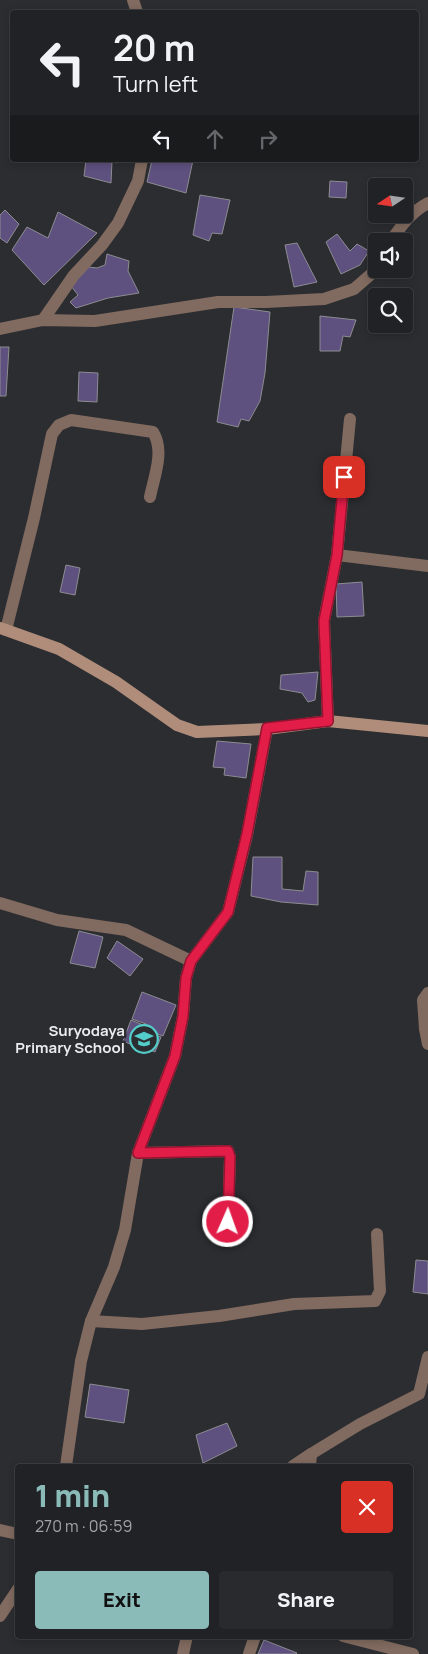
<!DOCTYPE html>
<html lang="en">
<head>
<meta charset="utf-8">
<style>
  :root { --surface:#202225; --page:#282a2d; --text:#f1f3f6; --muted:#a2a4a7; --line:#3d3f42; --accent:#8bbbb9 }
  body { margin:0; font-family:Manrope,sans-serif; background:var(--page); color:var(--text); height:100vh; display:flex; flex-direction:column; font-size:19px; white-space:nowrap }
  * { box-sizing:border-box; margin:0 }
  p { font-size:16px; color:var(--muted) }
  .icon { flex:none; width:28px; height:28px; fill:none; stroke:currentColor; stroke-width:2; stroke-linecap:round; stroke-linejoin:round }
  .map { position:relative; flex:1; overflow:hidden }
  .drawer { position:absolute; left:15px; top:1464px; width:398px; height:175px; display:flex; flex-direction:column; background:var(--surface); border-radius:5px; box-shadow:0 2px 8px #0003,0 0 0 1px var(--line) }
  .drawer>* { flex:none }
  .banner { position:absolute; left:10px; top:10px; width:409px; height:152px; border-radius:5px; box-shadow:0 2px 8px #0003,0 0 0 1px var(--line); background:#202225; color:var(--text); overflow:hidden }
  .needle { width:32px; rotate:257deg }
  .controls { position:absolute; left:368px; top:178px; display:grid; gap:10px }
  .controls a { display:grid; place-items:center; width:45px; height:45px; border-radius:5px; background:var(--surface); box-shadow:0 2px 8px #0003,0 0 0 1px var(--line); font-size:25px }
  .pin { position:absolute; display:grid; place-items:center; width:42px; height:42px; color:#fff; margin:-21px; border-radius:10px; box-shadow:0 2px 8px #0006 }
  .me { position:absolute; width:55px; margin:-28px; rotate:2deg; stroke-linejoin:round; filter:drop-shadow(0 0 4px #0008) }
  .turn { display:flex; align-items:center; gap:18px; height:105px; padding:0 20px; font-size:22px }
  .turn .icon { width:65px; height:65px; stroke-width:2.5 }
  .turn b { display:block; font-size:35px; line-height:42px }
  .lanes { display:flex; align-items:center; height:48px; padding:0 20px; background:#0003; justify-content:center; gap:25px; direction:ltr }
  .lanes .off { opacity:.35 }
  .round { display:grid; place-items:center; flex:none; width:52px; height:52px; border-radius:5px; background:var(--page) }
  .overview { display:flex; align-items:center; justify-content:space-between; height:85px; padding:0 20px }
  h1 { font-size:30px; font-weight:800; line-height:38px; color:var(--accent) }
  .action { display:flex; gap:10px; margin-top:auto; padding:10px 20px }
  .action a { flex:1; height:58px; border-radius:5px; background:var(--accent); color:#111; font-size:20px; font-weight:800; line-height:58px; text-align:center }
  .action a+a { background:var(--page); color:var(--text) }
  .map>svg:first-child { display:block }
  .building { fill:#5e517f; stroke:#8d8c91 }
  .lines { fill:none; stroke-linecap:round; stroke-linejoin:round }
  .lane { stroke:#816a5f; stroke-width:12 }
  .street { stroke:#816a5f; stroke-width:12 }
  .secondary { stroke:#b08d7a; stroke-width:12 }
  .route-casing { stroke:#92132f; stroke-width:12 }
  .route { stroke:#e11d48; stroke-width:9 }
  .labels { text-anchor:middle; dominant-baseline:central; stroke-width:5; stroke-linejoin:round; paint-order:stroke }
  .poi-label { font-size:15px; font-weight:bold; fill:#ebebee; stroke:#2b2d31; text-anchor:end }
</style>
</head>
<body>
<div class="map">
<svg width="428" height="1654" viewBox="0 0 428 1654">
  <rect width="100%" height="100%" fill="#2b2d31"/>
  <g class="building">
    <path d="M86,160H118L117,163L112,161L111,183L84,176Z"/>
    <path d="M152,160H193L186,193L147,182Z"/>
    <path d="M330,181L347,182L346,198L329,197Z"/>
    <path d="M200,195L230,200L222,234L212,233L209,241L193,235Z"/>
    <path d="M5,210L19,224L7,243L0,238V215Z"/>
    <path d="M58,212L97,233L44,285L12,250L27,227L48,238Z"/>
    <path d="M337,234L350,251L357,244L369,251L360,265L341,274L326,242Z"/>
    <path d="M297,243L317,282L294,287L285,245Z"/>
    <path d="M107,254L129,261L128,271L139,293L108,298L76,308L70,302L78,295L71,286L89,267L97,268L105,265Z"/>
    <path d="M234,307L270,312L265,373L260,401L249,421L241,419L238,427L217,422Z"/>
    <path d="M320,316L356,320L350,337L343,336L340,351H320Z"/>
    <path d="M0,347H9L6,396H0Z"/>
    <path d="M79,372L98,373L97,402L78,401Z"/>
    <path d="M66,565L80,568L75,595L60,592Z"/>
    <path d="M362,582L364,616L337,617L336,584Z"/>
    <path d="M318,672L315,700L308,702L302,693L280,689L281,675Z"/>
    <path d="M217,741L251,744L246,778L224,775L225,768L213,767Z"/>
    <path d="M253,857H282V889L303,891L306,871L318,872V905L281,902L251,896Z"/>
    <path d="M79,931L103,937L95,968L70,963Z"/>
    <path d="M117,941L143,959L130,976L107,958Z"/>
    <path d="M142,992L176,1005L163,1036L145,1029L146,1024L132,1019Z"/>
    <path d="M131,1020L143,1025L135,1046L123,1041Z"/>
    <path d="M143,1030L161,1037L155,1052L137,1045Z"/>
    <path d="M416,1260L428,1261V1294L413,1292Z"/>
    <path d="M90,1384L129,1390L124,1423L85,1417Z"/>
    <path d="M227,1423L237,1446L203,1463L196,1435Z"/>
    <path d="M264,1640L297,1653L296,1654H258Z"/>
  </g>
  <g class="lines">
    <path class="lane" d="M337,555L428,566"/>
    <g class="street">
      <path d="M133,0L137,12"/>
      <path d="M391,241C401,226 411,212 428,203"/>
      <path d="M43,320L74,275L102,245L118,223L138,181L142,160"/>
      <path d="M0,329L43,320L95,321L218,302H266L324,299L354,289L377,269"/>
      <path d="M6,630L34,518L52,434L59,425L71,420L153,432C165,451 154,477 150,497"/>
      <path d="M328,721L324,621L337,555L350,419"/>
      <path d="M0,903L57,920L126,930L191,961"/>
      <path d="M428,993L423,1000L425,1029L428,1044"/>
      <path d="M138,1153L228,1151L230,1157L228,1222"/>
      <path d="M91,1321L142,1324L219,1316L294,1304L375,1301L380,1291L377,1234"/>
      <path d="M311,1454L360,1424L419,1394L428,1357"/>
      <path d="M66,1466L81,1361L91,1321L114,1267L125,1230L138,1153L175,1056L183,1016L186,978L191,961L228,912L247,835L267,729"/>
      <path d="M293,1466L311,1454L310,1466"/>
      <path d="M0,1530L18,1534"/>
      <path d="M0,1616L18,1589"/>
      <path d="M343,1636L413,1654"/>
      <path d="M183,1654L187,1636"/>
      <path d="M249,1654L255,1636"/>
    </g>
    <path class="secondary" d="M0,628L59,649L116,682L177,725L197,732L267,729L328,721L428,731"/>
  </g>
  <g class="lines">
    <defs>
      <path id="route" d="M228,1222L230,1157L228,1151L138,1153L175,1056L183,1016L186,978L191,961L228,912L247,834L267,728L328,721L324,621L337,555L344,477"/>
    </defs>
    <use href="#route" class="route-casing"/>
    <use href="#route" class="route"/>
  </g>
  <defs>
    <symbol id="school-ring" viewBox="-11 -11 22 22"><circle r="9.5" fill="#2b2d31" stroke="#53cdc9" stroke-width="1.5"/><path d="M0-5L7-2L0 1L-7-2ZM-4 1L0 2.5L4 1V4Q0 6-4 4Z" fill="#53cdc9"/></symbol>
  </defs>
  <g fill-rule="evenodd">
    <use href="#school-ring" x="128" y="1023" width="32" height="32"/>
  </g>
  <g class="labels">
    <g class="poi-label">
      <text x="125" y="1030">Suryodaya<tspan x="125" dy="17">Primary School</tspan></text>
    </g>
  </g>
</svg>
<div class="controls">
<a><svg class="needle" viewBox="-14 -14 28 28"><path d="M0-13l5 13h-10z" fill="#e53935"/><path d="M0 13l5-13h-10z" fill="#a2a4a7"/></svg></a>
<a><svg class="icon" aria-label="sound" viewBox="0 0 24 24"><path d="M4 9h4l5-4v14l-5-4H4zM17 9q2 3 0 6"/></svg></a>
<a><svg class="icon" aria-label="search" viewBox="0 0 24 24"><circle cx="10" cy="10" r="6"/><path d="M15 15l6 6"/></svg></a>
</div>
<div class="pin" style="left:344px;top:477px;background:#d93025"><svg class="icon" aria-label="arrive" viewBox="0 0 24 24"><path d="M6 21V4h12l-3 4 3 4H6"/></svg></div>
<svg class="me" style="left:228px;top:1222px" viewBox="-20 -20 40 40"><circle r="17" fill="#e11d48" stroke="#fff" stroke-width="3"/><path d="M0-11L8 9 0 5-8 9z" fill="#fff"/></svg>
<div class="banner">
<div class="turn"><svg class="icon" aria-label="left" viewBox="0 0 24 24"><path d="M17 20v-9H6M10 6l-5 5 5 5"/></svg><div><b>20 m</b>Turn left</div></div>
<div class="lanes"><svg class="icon" aria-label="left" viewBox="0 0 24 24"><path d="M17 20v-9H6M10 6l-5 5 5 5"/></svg><svg class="icon off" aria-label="ahead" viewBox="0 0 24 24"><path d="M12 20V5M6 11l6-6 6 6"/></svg><svg class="icon off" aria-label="right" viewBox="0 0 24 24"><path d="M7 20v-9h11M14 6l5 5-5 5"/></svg></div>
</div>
<section class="drawer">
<div class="overview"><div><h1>1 min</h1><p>270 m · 06:59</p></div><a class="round" style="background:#d93025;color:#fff"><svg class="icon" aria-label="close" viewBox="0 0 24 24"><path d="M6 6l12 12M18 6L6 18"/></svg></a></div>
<div class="action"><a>Exit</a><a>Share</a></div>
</section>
</div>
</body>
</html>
